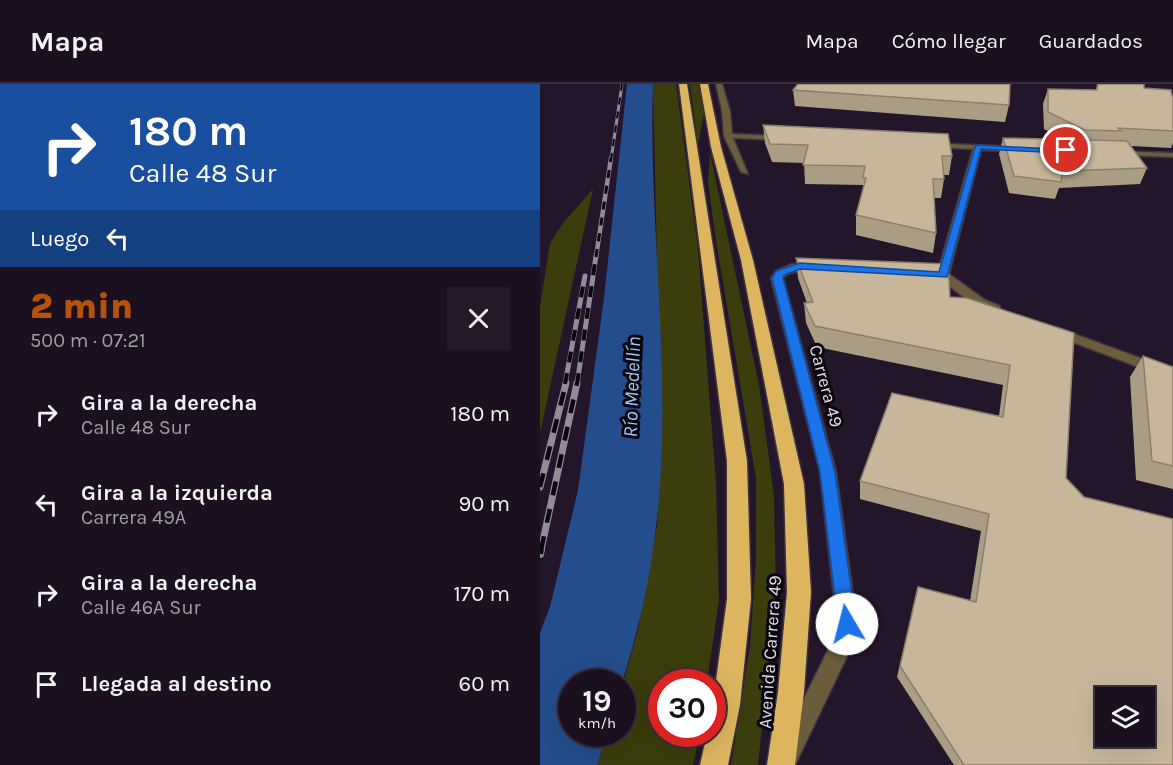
<!DOCTYPE html>
<html lang="es">
<head>
<meta charset="utf-8">
<style>
  :root { --surface:#1a1020; --page:#231929; --text:#f1f3f6; --muted:#9f9da5; --line:#38303e; --accent:#b45309 }
  body { margin:0; font-family:Karla,sans-serif; background:var(--page); color:var(--text); height:100vh; display:flex; flex-direction:column; font-size:22px; white-space:nowrap }
  * { box-sizing:border-box; margin:0 }
  p { font-size:20px; color:var(--muted) }
  .icon { flex:none; width:33px; height:33px; fill:none; stroke:currentColor; stroke-width:2; stroke-linecap:round; stroke-linejoin:round }
  .map { position:relative; flex:1; overflow:hidden }
  .details { display:flex; flex-direction:column; background:var(--surface); width:540px }
  .details>* { flex:none }
  .banner { background:#1a4fa0; color:#fff; overflow:hidden }
  .buttons { position:absolute; left:555px; top:603px; display:grid; gap:12px }
  .buttons a { display:grid; place-items:center; width:60px; height:60px; border-radius:0px; background:var(--surface); box-shadow:0 6px 24px #0002,0 0 0 2px var(--line); font-size:30px }
  .speed { position:absolute; left:18px; top:585px; display:flex; gap:12px; font-size:30px; font-weight:700; text-align:center }
  .speed>* { display:grid; place-content:center; width:78px; height:78px; border-radius:50%; background:var(--surface); box-shadow:0 6px 24px #0002,0 0 0 2px var(--line); line-height:1 }
  .speed small { font-size:15px; font-weight:400 }
  .speed .limit { border:9px solid #d22; background:#fff; color:#111 }
  .pin { position:absolute; display:grid; place-items:center; width:51px; height:51px; color:#fff; margin:-26px; border:3px solid #fff; border-radius:50%; box-shadow:0 2px 6px #0007 }
  .me { position:absolute; width:66px; margin:-33px; rotate:352deg; stroke-linejoin:round; filter:drop-shadow(0 0 4px #0008) }
  .turn { display:flex; align-items:center; gap:21px; height:126px; padding:0 30px; font-size:27px }
  .turn .icon { width:78px; height:78px; stroke-width:2.5 }
  .turn b { display:block; font-size:42px; line-height:51px }
  .then { display:flex; align-items:center; height:57px; padding:0 30px; background:#0003; gap:12px; font-size:22px }
  .round { display:grid; place-items:center; flex:none; width:63px; height:63px; border-radius:0px; background:var(--page) }
  .headline { display:flex; align-items:center; justify-content:space-between; height:102px; padding:0 30px }
  h1 { font-size:36px; font-weight:800; line-height:45px; color:var(--accent) }
  ul { padding:0; list-style:none }
  li { display:flex; align-items:center; gap:18px; height:90px; padding:0 30px }
  li div { flex:1 }
  li b { display:block; font-size:22px }
  li em { font-style:normal }
  header { display:flex; align-items:center; gap:36px; box-sizing:border-box; height:84px; padding:0 30px; background:var(--surface); border-bottom:2px solid var(--line) }
  header strong { font-size:28px }
  nav { display:flex; gap:33px; margin-inline-start:auto; font-size:21px }
  main { display:flex; flex:1; min-height:0 }
  .map>svg:first-child { display:block }
  .green { fill:#3b3d0d }
  .water { fill:#234d8c }
  .lines { fill:none; stroke-linecap:round; stroke-linejoin:round }
  .minor-casing { stroke:#3e3245; stroke-width:3 }
  .highway-casing { stroke:#3e3245; stroke-width:3 }
  .minor { fill:#6b5c3b; fill-rule:evenodd }
  .highway { fill:#dcb55e; fill-rule:evenodd }
  .rail-far4-casing { stroke:#958a9b; stroke-width:3 }
  .rail-far3-casing { stroke:#958a9b; stroke-width:4.5 }
  .rail-far2-casing { stroke:#958a9b; stroke-width:5 }
  .rail-far1-casing { stroke:#958a9b; stroke-width:7 }
  .rail-casing { stroke:#958a9b; stroke-width:8 }
  .rail-far4 { stroke:#09050d; stroke-width:2; stroke-dasharray:7; stroke-linecap:butt }
  .rail-far3 { stroke:#09050d; stroke-width:3; stroke-dasharray:8; stroke-linecap:butt }
  .rail-far2 { stroke:#09050d; stroke-width:4; stroke-dasharray:11; stroke-linecap:butt }
  .rail-far1 { stroke:#09050d; stroke-width:4.5; stroke-dasharray:14; stroke-linecap:butt }
  .rail { stroke:#09050d; stroke-width:6; stroke-dasharray:19; stroke-linecap:butt }
  .wall { fill:#ab9d84 }
  .building { fill:#c7b69a; stroke:#8b7f6c; stroke-width:1.5; fill-rule:evenodd }
  .route { fill:#1a73e8; stroke:#114b97; stroke-width:1.5 }
  .labels { text-anchor:middle; dominant-baseline:central; stroke-width:6; stroke-linejoin:round; paint-order:stroke }
  .street-label { font-size:18px; fill:#e4dbea; stroke:#09050d }
  .water-label { font-size:20px; font-style:italic; fill:#a3c7fe; stroke:#09050d }
</style>
</head>
<body>
<header>
<strong>Mapa</strong>
<nav><a>Mapa</a><a>Cómo llegar</a><a>Guardados</a></nav>
</header>
<main>
<section class="details">
<div class="banner">
<div class="turn"><svg class="icon" aria-label="right" viewBox="0 0 24 24"><path d="M7 20v-9h11M14 6l5 5-5 5"/></svg><div><b>180 m</b>Calle 48 Sur</div></div>
<div class="then">Luego<svg class="icon" aria-label="left" viewBox="0 0 24 24"><path d="M17 20v-9H6M10 6l-5 5 5 5"/></svg></div>
</div>
<div class="headline"><div><h1>2 min</h1><p>500 m · 07:21</p></div><a class="round"><svg class="icon" aria-label="close" viewBox="0 0 24 24"><path d="M6 6l12 12M18 6L6 18"/></svg></a></div>
<ul>
<li><svg class="icon" aria-label="right" viewBox="0 0 24 24"><path d="M7 20v-9h11M14 6l5 5-5 5"/></svg><div><b>Gira a la derecha</b><p>Calle 48 Sur</p></div><em>180 m</em></li>
<li><svg class="icon" aria-label="left" viewBox="0 0 24 24"><path d="M17 20v-9H6M10 6l-5 5 5 5"/></svg><div><b>Gira a la izquierda</b><p>Carrera 49A</p></div><em>90 m</em></li>
<li><svg class="icon" aria-label="right" viewBox="0 0 24 24"><path d="M7 20v-9h11M14 6l5 5-5 5"/></svg><div><b>Gira a la derecha</b><p>Calle 46A Sur</p></div><em>170 m</em></li>
<li><svg class="icon" aria-label="arrive" viewBox="0 0 24 24"><path d="M6 21V4h12l-3 4 3 4H6"/></svg><div><b>Llegada al destino</b></div><em>60 m</em></li>
</ul>
</section>
<div class="map">
<svg width="633" height="681" viewBox="0 0 633 681">
  <rect width="100%" height="100%" fill="#23162a"/>
  <g class="green">
    <path d="M113,0H136L158,165L176,399L179,516L167,598H122V650H160L153,681H57L67,650H82L83,599L98,546L117,442L121,354Z"/>
    <path d="M150,0H159L164,30L158,61Z"/>
    <path d="M170,69L219,301L234,412L236,508L218,681H191L210,562L216,475V394L176,157L168,98Z"/>
    <path d="M53,105L0,349V223L10,159L23,139Z"/>
  </g>
  <path class="water" d="M87,0H113C108,146 134,297 116,443C110,496 98,548 82,599L32,598V650H67L57,681H0V549L10,523L38,406L64,214Z"/>
  <g class="lines">
    <defs>
      <g id="minor">
        <path d="M176,0H182L190,27L192,50L243,52L247,54L243,56L193,54L208,90L201,88L184,52L182,27Z"/>
        <path d="M387,59L480,63L484,65L480,67L441,66L409,190L445,216L460,222V228C444,231 409,203 397,191L433,65L390,63H387Z"/>
        <path d="M573,67L633,69V73L576,71H573Z"/>
        <path d="M252,180H277L282,183C271,191 254,182 243,194L296,388L317,540L309,568L255,681H231L292,558L297,540L280,388L231,194L236,187Z"/>
        <path d="M515,243L633,286V296L511,250L509,247Z"/>
      </g>
      <g id="highway">
        <path d="M139,0H147L207,377L211,515L200,621L188,681H160L167,650H172V626L187,515V377Z"/>
        <path d="M160,0H168L181,63L213,176L264,400L271,508L264,608L255,681H227L238,608L247,508L244,400L201,176L171,63Z"/>
      </g>
    </defs>
    <use href="#minor" class="minor-casing"/>
    <use href="#highway" class="highway-casing"/>
    <use href="#minor" class="minor"/>
    <use href="#highway" class="highway"/>
    <defs>
      <path id="rail-far4" d="M71,76L82,0"/>
      <path id="rail-far3" d="M56,173L71,74"/>
      <g id="rail-far2">
        <path d="M25,300L45,192"/>
        <path d="M37,300L56,172"/>
      </g>
      <g id="rail-far1">
        <path d="M0,403L26,299"/>
        <path d="M1,466L37,299"/>
      </g>
      <path id="rail" d="M0,470L1,465"/>
    </defs>
    <use href="#rail-far4" class="rail-far4-casing"/>
    <use href="#rail-far3" class="rail-far3-casing"/>
    <use href="#rail-far2" class="rail-far2-casing"/>
    <use href="#rail-far1" class="rail-far1-casing"/>
    <use href="#rail" class="rail-casing"/>
    <use href="#rail-far4" class="rail-far4"/>
    <use href="#rail-far3" class="rail-far3"/>
    <use href="#rail-far2" class="rail-far2"/>
    <use href="#rail-far1" class="rail-far1"/>
    <use href="#rail" class="rail"/>
  </g>
  <g class="wall">
    <path d="M557,0H604V4L633,12V59L631,64L591,62L607,84L600,100L519,104L515,115L469,109L459,70L463,54L526,56L504,45L503,20L508,5L556,6Z"/>
    <path d="M253,6L469,21L465,38L255,22Z"/>
    <path d="M223,41L412,72L409,91H404V95L401,114H394L396,149L393,169L316,151V131L323,105V101L265,100L264,79L232,78L225,59Z"/>
    <path d="M256,174L410,213L534,249L526,394L633,681H414L357,593L378,503L430,517L441,447L320,415V397L459,332L463,301L277,263L266,239L264,219H267L258,194Z"/>
    <path d="M603,272L633,283V405L596,396L590,293Z"/>
  </g>
  <g class="building">
    <path d="M258,0H470L469,21L253,6Z"/>
    <path d="M558,0H604V4L631,6L632,12H633V47L578,44L581,47L545,46L508,28V5L557,6Z"/>
    <path d="M223,41L408,50L412,72H402L404,95H393L396,149L316,131L326,94H323L325,82L263,81L268,61L230,60Z"/>
    <path d="M463,54L587,57L607,84L523,87L521,98L474,92Z"/>
    <path d="M256,174L408,180L410,213L427,214L534,249L526,394L544,413L633,435V681H424L360,582L378,503L436,518L449,430L320,397L352,309L463,333L470,281L275,242L264,219L273,218ZM566,614H604V652H566Z"/>
    <path d="M603,272L633,283V382L612,377Z"/>
  </g>
  <path class="route" d="M438,61L530,66L526,69L441,65L407,193L260,185L244,191L243,194L295,388L316,540L314,546L307,549L301,546L298,540L280,388L232,194L236,187L260,179L399,188L435,63Z"/>
  <g class="labels">
    <g class="street-label">
      <text transform="translate(286 302) rotate(75)">Carrera 49</text>
      <text transform="translate(230 568) rotate(-86)">Avenida Carrera 49</text>
    </g>
    <g class="water-label">
      <text transform="translate(92 303) rotate(-88)">Río Medellín</text>
    </g>
  </g>
</svg>
<div class="buttons">
<a><svg class="icon" aria-label="layers" viewBox="0 0 24 24"><path d="M12 4l9 5-9 5-9-5zM3 14l9 5 9-5"/></svg></a>
</div>
<div class="speed"><div>19<small>km/h</small></div><div class="limit">30</div></div>
<div class="pin" style="left:526px;top:66px;background:#d93025"><svg class="icon" aria-label="arrive" viewBox="0 0 24 24"><path d="M6 21V4h12l-3 4 3 4H6"/></svg></div>
<svg class="me" style="left:307px;top:540px" viewBox="-20 -20 40 40"><circle r="19" fill="#fff"/><path d="M0-13L10 11 0 6-10 11z" fill="#1a73e8"/></svg>
</div>
</main>
</body>
</html>
